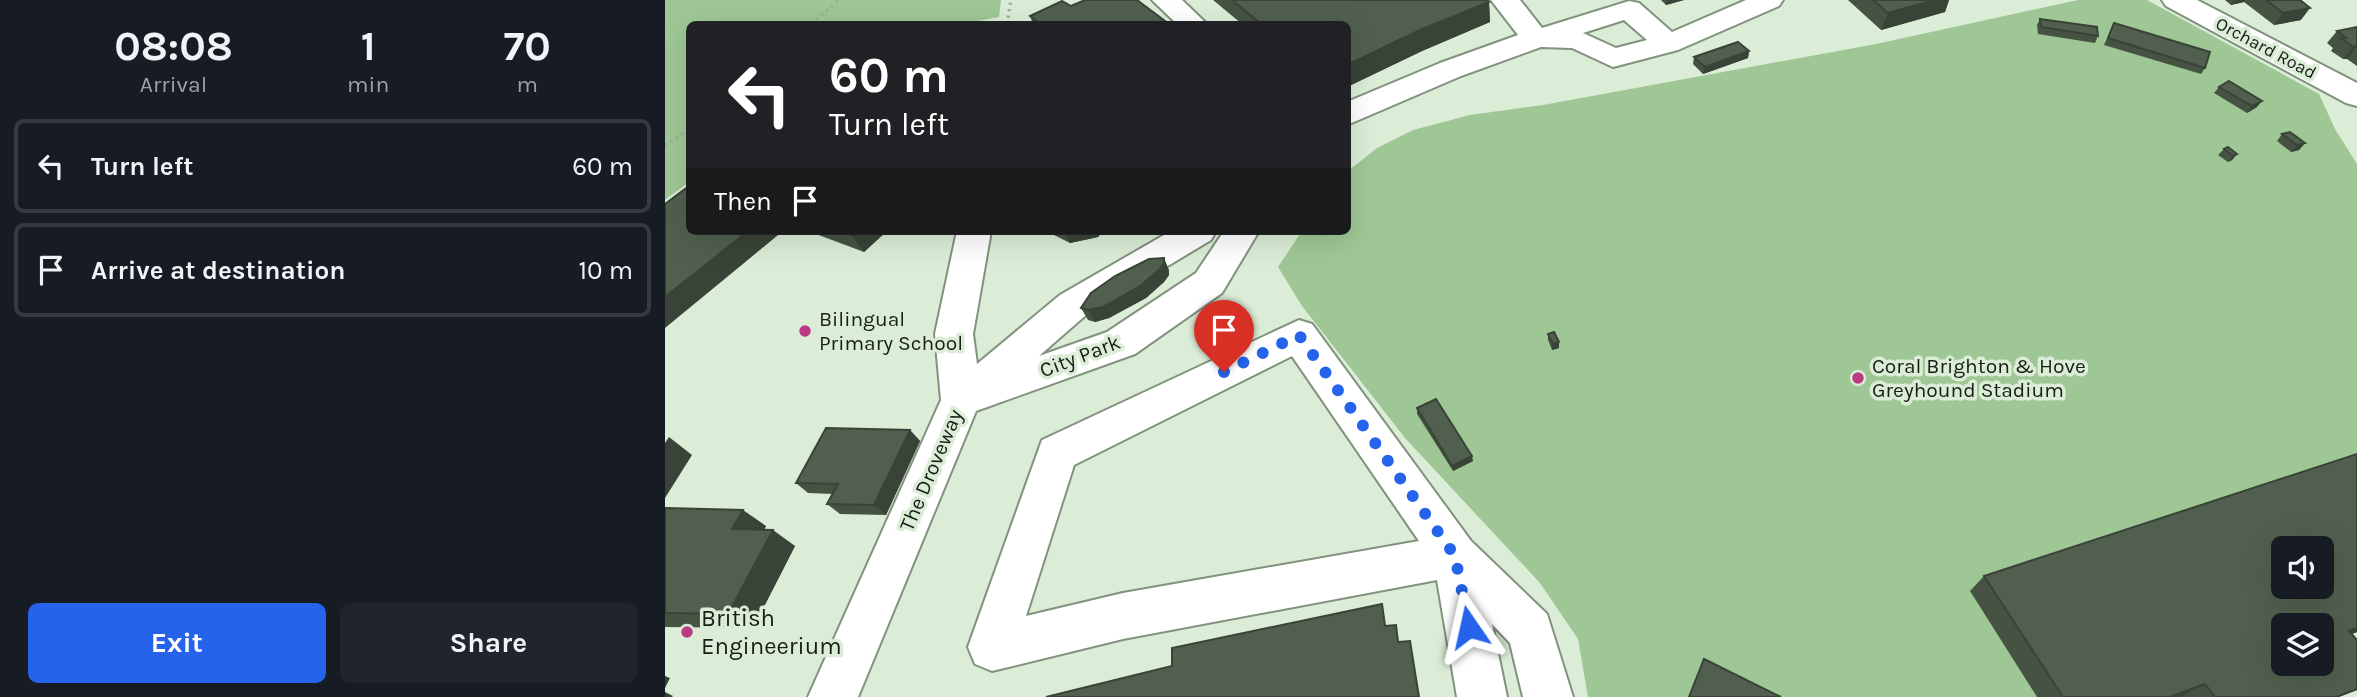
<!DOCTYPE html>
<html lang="en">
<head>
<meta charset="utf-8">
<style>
  :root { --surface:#171b24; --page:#20242c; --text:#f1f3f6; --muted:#9ea1a6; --line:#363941; --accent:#2563eb }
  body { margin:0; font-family:Karla,sans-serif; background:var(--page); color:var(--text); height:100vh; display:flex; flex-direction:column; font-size:26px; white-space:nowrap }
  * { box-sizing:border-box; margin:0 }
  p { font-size:23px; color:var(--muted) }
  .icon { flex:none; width:38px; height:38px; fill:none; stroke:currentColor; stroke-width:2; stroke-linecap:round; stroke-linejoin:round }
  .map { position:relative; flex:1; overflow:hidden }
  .details { display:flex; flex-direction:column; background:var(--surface); width:665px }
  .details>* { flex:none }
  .top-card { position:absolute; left:21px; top:21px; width:665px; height:214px; border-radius:10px; box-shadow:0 7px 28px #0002; background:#202124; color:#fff; overflow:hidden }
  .fabs { position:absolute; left:1606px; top:536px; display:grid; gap:14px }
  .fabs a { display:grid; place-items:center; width:63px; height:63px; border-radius:10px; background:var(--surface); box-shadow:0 7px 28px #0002; font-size:35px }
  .pin { position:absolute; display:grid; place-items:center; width:60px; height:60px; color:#fff; margin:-72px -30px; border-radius:50% 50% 50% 0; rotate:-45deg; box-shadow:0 0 7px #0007 }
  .pin .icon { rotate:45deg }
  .me { position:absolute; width:77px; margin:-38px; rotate:349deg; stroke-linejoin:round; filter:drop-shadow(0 0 5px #0008) }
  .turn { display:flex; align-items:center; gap:24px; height:147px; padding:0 28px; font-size:32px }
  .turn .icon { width:91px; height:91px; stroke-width:2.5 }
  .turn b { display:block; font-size:49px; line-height:60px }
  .then { display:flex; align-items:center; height:66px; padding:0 28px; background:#0003; gap:14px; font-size:26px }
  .eta { display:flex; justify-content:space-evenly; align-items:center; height:119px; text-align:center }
  .eta b { font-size:42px; font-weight:700; line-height:49px }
  .cta { display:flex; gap:14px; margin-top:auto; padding:14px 28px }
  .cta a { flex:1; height:80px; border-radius:10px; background:var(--accent); color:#fff; font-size:28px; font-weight:700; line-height:80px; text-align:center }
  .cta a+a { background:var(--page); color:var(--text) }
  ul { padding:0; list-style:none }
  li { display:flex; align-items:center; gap:21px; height:94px; margin:0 14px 10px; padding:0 14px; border:4px solid var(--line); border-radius:10px }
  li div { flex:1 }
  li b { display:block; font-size:26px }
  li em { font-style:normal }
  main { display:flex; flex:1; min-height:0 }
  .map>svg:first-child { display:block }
  .green { fill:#9fc795; fill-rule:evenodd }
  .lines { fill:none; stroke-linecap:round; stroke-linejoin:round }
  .minor-casing { stroke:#81927d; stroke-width:4 }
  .path { stroke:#9dab9a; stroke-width:3.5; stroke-dasharray:2 4.5; stroke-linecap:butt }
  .minor { fill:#fff; fill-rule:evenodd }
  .wall { fill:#465343 }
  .shaded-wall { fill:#394337 }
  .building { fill:#51604e; stroke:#394337; stroke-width:2; fill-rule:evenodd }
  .route { stroke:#2563eb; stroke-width:12; stroke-dasharray:0 21.6 }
  .poi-dot { fill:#bb3a83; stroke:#dbedd7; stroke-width:2.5 }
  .labels { text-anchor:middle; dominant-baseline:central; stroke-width:7; stroke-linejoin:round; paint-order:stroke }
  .far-street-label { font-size:18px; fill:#181f17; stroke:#dbedd7 }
  .poi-label { font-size:21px; fill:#181f17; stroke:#dbedd7; text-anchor:start }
  .street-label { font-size:21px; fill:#181f17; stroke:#dbedd7 }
  .near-poi-label { font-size:24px; fill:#181f17; stroke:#dbedd7; text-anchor:start }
</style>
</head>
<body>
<main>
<section class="details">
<div class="eta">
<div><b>08:08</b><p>Arrival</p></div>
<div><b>1</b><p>min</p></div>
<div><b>70</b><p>m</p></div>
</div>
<ul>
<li><svg class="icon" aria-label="left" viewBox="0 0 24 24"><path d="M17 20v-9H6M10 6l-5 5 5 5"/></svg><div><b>Turn left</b></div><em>60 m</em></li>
<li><svg class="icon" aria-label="arrive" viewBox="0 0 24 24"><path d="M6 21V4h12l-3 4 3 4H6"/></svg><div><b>Arrive at destination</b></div><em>10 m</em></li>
</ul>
<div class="cta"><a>Exit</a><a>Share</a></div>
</section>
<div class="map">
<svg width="1692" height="697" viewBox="0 0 1692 697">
  <rect width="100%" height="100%" fill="#dbedd7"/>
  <g class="green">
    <path d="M0,0H336L334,17L298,24H24V182L0,200Z"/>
    <path d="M1413,0H1482L1654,94L1670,129L1692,164V632L1658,645L1692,685V690L1674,697H923L913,639L875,583L740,438L637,306L613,267L637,231H682L683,171L712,148L748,130L805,115L878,105L1211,44ZM1619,548H1657V586H1619ZM1619,625H1657V663H1619Z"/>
  </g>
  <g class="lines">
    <defs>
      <g id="minor">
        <path d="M487,0H517L542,24H512Z"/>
        <path d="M826,0H855L877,28L964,1L974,3L1007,32L1081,0H1118L1114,6L1013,50L948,67L907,48L876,47L796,76L682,125V102L775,63L853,35ZM959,20L982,40L951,48L918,33Z"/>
        <path d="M1497,0H1532L1692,83V106L1681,103L1501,6Z"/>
        <path d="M292,231H326L308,334L312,364L395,295L506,231H551L546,240L421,315L374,356L442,332L531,273L559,231H594L557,293L470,354L311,411L193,697H143L276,400L270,334Z"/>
        <path d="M634,320L647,324L806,541L882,614L908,697H858L845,643L827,624L842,697H792L772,580L458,639L327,671L310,664L303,647L377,440ZM627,356L754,541L458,593L361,616L409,465Z"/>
      </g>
    </defs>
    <use href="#minor" class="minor-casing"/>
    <g class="path">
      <path d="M147,24L173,0"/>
      <path d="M342,24L346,0"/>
      <path d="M0,145L24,129"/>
    </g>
    <use href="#minor" class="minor"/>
  </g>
  <g class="wall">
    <path d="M548,0H822L824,2L825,22L757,51L682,87V24H577Z"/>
    <path d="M996,0H1019L1001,5Z"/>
    <path d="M1183,0H1284L1280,12L1216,30Z"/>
    <path d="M1560,0H1635L1636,20L1609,25L1579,2L1566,5Z"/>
    <path d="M406,6L504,24H368L365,16Z"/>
    <path d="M1375,19L1433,36L1430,43L1373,34L1372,25Z"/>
    <path d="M1449,23L1540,68L1536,74L1439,45Z"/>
    <path d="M1692,27V66L1682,59H1678L1666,51L1668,48L1662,43L1672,31Z"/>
    <path d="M1084,51L1083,58L1038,74L1028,64L1029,57Z"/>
    <path d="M1554,87L1592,107L1582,113L1549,93Z"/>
    <path d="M1617,134L1640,143L1634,150L1626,152L1612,141Z"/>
    <path d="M1559,149L1572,154L1567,160L1563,162L1553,155Z"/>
    <path d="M143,231H222L199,252Z"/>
    <path d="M384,231H438L433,237L405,243L385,233Z"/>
    <path d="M504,270V275L499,282L481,298L444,318L430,322L423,320L416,308Z"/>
    <path d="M883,334L894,342V348L887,350L883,340Z"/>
    <path d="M752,408L808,461L788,471L752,414Z"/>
    <path d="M245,430L255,441L221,515L175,514L162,504L168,494L143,493L131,483Z"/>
    <path d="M1692,454V632L1687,634L1692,690L1674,697H1372L1305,591L1319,576Z"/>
    <path d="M0,508L101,526L99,530L130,546L88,628L0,627Z"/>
  </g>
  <g class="shaded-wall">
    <path d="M1002,0H1019L1001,5Z"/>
    <path d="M1269,0H1284L1280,12L1216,30L1223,13Z"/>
    <path d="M1569,0H1581L1579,2L1566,5Z"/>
    <path d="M824,2L825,22L757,51L682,87V65L755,30Z"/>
    <path d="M1645,8L1636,20L1609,25L1618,13Z"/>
    <path d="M1692,46L1682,59H1678L1688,47Z"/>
    <path d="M1084,51L1083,58L1038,74L1040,67Z"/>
    <path d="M1597,101L1592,107L1582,113L1587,106Z"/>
    <path d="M1640,143L1634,150L1626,152L1632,145Z"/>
    <path d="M1572,154L1567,160L1563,162L1568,156Z"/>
    <path d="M83,231H118L0,328V297Z"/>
    <path d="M191,231H222L199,252L186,235Z"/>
    <path d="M399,231H438L433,237L405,243Z"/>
    <path d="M499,258L504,270V275L499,282L481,298L444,318L430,322L423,310Z"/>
    <path d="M894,342V348L887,350L888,344Z"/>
    <path d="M245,430L255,441L221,515L209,505Z"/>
    <path d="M4,437L27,455L0,498V443Z"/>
    <path d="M807,456L808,461L788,471L787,466Z"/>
    <path d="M78,510L101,526L91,545L67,529Z"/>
    <path d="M108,530L130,546L88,628L63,614Z"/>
    <path d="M1692,628V632L1657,645L1684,631Z"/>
    <path d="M0,676L5,678L0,688Z"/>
    <path d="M1540,684L1515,697H1505Z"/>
    <path d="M0,692L8,696L7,697H0Z"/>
  </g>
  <g class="building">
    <path d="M420,0H472L504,24H375L365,16L397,1L406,6Z"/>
    <path d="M567,0H822L824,2L755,30L682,65V24H596Z"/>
    <path d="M1208,0H1269L1223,13Z"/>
    <path d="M1601,0H1635L1645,8L1618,13Z"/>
    <path d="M1375,19L1432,27L1433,36L1376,27Z"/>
    <path d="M1449,23L1545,52L1540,68L1443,38Z"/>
    <path d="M1692,27V46L1688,47L1676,38H1681L1672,31Z"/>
    <path d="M1073,42L1084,51L1040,67L1029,57Z"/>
    <path d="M1564,81L1597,101L1587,106L1554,87Z"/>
    <path d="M1625,132L1640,143L1632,145L1617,134Z"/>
    <path d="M1563,147L1572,154L1568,156L1559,149Z"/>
    <path d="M24,186V231H83L0,297V204Z"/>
    <path d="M174,231H191L186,235Z"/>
    <path d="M499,258V263L494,270L475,286L438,307L423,310L416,308L426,293L450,276L484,259Z"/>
    <path d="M889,332L894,342L888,344L883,334Z"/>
    <path d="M771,399L807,456L787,466L752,408Z"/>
    <path d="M161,428L245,430L209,505L162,504L173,484L131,483Z"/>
    <path d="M1692,454V628L1684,631L1692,640V689L1671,697H1550L1540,684L1505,697H1398L1319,576ZM1619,548H1657V586H1619ZM1619,625H1657V663H1619Z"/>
    <path d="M0,508L78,510L67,529L108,530L63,614L0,613Z"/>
    <path d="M717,604L720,626L731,625L733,642L745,641L754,697H381L507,666V648Z"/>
    <path d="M1039,659L1116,697H1024Z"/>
  </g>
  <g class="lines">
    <path class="route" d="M559,372L634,335L790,556L804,627"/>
  </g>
  <g class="poi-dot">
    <circle cx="140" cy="331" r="7"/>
    <circle cx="1193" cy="378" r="7"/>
    <circle cx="22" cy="632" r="7"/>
  </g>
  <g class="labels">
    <g class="far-street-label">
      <text transform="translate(1601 48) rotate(28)">Orchard Road</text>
    </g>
    <g class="poi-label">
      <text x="154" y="319">Bilingual<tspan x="154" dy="24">Primary School</tspan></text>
      <text x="1207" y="366">Coral Brighton &amp; Hove<tspan x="1207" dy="24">Greyhound Stadium</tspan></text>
    </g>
    <g class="street-label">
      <text transform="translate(415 356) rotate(-21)">City Park</text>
      <text transform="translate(266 470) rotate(-67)">The Droveway</text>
    </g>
    <g class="near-poi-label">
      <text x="36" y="618">British<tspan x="36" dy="28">Engineerium</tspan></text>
    </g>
  </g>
</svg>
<div class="fabs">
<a><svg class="icon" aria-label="sound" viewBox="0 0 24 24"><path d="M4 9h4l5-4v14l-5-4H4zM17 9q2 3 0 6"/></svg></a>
<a><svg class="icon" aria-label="layers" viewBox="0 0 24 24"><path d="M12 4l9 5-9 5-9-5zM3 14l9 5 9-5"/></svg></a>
</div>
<div class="pin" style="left:559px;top:372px;background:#d93025"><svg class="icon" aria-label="arrive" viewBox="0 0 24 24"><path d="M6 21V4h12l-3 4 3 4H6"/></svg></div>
<svg class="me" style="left:804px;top:627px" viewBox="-20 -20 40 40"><path d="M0-17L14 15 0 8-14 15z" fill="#2563eb" stroke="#fff" stroke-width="4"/></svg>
<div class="top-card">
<div class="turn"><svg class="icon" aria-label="left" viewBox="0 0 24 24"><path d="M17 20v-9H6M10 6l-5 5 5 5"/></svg><div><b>60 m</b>Turn left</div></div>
<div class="then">Then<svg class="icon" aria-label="arrive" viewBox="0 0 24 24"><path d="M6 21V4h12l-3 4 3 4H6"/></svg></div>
</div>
</div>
</main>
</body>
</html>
